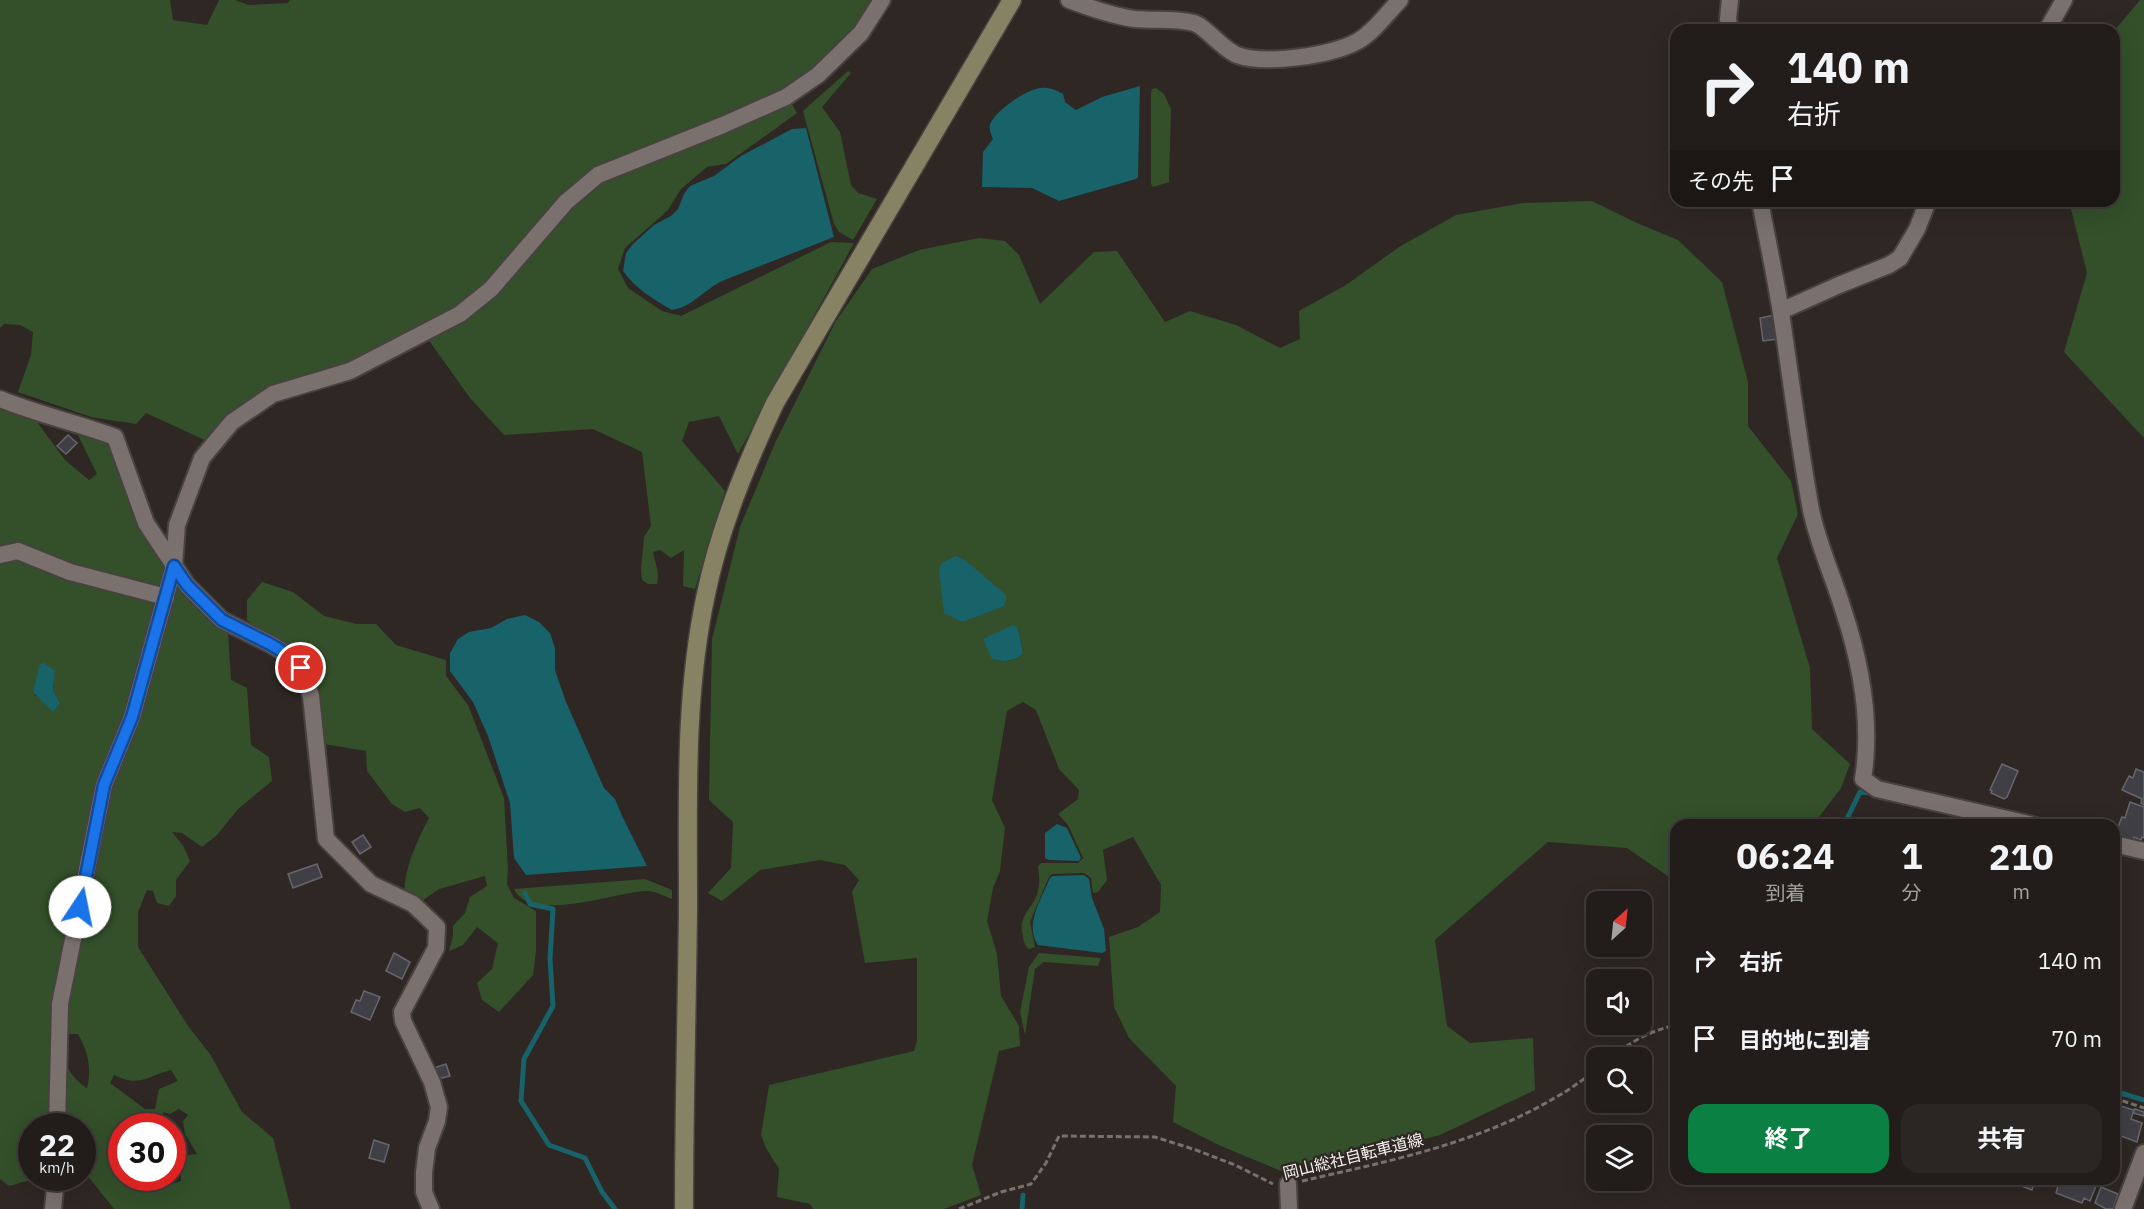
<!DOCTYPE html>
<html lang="ja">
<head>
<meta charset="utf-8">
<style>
  :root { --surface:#221d1b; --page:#2a2624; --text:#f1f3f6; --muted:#a2a2a3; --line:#3f3b3a; --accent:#0b8043 }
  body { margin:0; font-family:"IBM Plex Sans","Noto Sans JP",sans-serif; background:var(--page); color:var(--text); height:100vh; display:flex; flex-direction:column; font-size:22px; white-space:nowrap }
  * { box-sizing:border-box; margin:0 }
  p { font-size:20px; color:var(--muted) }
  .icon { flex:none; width:33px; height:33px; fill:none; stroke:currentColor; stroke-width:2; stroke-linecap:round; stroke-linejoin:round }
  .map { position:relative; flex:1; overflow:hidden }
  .sheet { position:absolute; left:1670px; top:819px; width:450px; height:366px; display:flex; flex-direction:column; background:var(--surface); border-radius:18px; box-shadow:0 6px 24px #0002,0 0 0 2px var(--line) }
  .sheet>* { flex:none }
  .top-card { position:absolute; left:1670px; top:24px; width:450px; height:183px; border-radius:18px; box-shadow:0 6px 24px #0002,0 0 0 2px var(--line); background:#221d1b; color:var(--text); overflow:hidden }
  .needle { width:39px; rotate:27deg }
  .buttons { position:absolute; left:1586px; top:891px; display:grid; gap:12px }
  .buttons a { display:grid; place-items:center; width:66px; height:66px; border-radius:12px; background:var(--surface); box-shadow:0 6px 24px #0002,0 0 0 2px var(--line); font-size:30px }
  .speed { position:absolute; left:18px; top:1113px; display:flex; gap:12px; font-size:30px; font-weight:700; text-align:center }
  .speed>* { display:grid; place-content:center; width:78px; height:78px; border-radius:50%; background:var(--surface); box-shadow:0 6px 24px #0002,0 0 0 2px var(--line); line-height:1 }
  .speed small { font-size:15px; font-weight:400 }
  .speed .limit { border:9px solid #d22; background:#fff; color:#111 }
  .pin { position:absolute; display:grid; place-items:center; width:51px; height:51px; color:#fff; margin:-26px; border:3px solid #fff; border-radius:50%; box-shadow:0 2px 6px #0007 }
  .me { position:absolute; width:66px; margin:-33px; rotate:11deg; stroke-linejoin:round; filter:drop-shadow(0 0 4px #0008) }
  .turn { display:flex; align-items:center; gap:21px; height:126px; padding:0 18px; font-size:27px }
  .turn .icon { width:78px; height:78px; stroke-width:2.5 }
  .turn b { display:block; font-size:42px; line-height:51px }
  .then { display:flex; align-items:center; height:57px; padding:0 18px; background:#0003; gap:12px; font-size:22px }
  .eta { display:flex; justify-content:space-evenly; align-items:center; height:102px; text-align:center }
  .eta b { font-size:36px; font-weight:700; line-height:42px }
  .button { display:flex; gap:12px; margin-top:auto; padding:12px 18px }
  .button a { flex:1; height:69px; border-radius:18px; background:var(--accent); color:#fff; font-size:24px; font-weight:700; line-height:69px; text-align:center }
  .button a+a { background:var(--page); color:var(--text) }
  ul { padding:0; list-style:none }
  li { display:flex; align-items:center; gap:18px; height:78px; padding:0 18px }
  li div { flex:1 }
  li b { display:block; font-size:22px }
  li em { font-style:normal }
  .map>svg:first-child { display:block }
  .green { fill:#33502a; fill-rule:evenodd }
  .water { fill:#186269 }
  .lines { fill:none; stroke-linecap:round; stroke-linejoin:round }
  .stream { stroke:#186269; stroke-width:5 }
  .building { fill:#413f46; stroke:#67656d; stroke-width:1.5 }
  .street-casing { stroke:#474240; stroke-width:20 }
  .secondary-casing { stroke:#474240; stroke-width:21 }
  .path { stroke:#77716e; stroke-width:3; stroke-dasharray:6 3; stroke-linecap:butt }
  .street { stroke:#7a716e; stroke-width:16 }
  .secondary { stroke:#888265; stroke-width:18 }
  .route-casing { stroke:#114b97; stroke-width:15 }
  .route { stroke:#1a73e8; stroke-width:10 }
  .labels { text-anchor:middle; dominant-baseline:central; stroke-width:4.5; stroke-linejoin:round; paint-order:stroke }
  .street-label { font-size:16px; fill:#f6f1ef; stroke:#2e2724 }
</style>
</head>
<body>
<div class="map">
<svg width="2144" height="1209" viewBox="0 0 2144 1209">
  <rect width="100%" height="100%" fill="#2e2724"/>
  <g class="green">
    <path d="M0,0H170L173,20L207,25L219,0H235L249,5L288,3L290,0H873L856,25L817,68L784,89L797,113L726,164L707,167L681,189L668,210L625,248L618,269L628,288L662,311L681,316L831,242L854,243L738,454L719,416L689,422L682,441L725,491L695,589L683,586L684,550L671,558L660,550L653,552C655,563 660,573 657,584H648L642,580L641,569L644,537L651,526L642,452L593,429L504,435L470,398L420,328L347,366L271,386L207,441L146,413L136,424L91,417L18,392L31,355L33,332L20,325L4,324L0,328Z"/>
    <path d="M2140,0H2144V438L2064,352L2087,273L2069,201H2114V31Z"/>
    <path d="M848,71L851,73L822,107L840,132L851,185L858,193L877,199L853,240L839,232L834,224L803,111Z"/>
    <path d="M1156,88L1164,94L1171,109L1169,182L1153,187L1151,184V93L1152,89Z"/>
    <path d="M1592,201L1639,224L1678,240L1722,282L1748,382V426L1791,481L1798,514L1777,558L1810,668L1812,729L1850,764L1841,788L1813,825H1676L1675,881L1627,848L1548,842L1435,940L1447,1026L1470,1043L1533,1038L1535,1090L1440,1135L1350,1158L1281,1171L1221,1146L1173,1122L1176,1086L1129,1038L1114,1007L1109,937L1138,927L1160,912L1161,885L1133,837L1103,850L1107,880L1098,892L1093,893L1091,878L1084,873L1052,874L1049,877L1030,922L1035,947L1029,949C1024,945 1024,942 1023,936C1017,915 1034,908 1038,891C1040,882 1039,875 1038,866L1041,863H1078L1083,858L1068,825L1058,814L1078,799L1079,790L1059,769L1036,710L1023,702L1007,711L992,800L1005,828L1000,871L993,888L987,921L997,954L1001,996L1019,1026L1020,1046L999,1051L972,1165L981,1195L944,1209H813L810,1204L777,1197L779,1169L766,1148L761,1135L769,1085L914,1051L917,1041V958L865,963L852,892L859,880L845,865L820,860L760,870L722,901L708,893L731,868L733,822L709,800L712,639L740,527L775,443L836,321L872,269L919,250L979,238L1005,241L1019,255L1040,304L1094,252L1117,251L1165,322L1190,311L1236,325L1280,348L1300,339L1299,311L1346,285L1399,247L1456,215L1523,203ZM1018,628L1023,653C1017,661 1001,663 992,659Z"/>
    <path d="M0,407L37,422L65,460L89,480L97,474L76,431L96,436L114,449L132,510L168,569L197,608L228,632L231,680L247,688L251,745L269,757L272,781L238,809L217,835L202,847L182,833L172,832L184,847L190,861L176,880V896L169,906L157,903L153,891L147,890L138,912V947L188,1026L210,1054L242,1112L273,1138L291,1209H114L83,1170L82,1126H32V1178L30,1180L9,1186L0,1179ZM55,671L53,690L60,703L34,695ZM65,1034H78C88,1052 92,1068 87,1088C63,1072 65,1059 65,1034ZM171,1070L178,1081L159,1089L155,1109H145L110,1083L114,1075C140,1088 146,1076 171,1070ZM179,1109L188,1115L183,1121L185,1134L197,1154L188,1155L181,1159V1181L166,1186L155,1181V1178H122V1126H161L163,1112L170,1114Z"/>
    <path d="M262,582L293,592L324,616L357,624H376L396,645L446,660V676L468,705L504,798L508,870L507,884L514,898L536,911V951L533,975L499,1012L482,1000L477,983L492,969L498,943L477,927L463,945L449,951L453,936V926L465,913L470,897L487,886L485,876L439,889L419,903L404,894C405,866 416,843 429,818L420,808L405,812L392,804L367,771L366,751L324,744L306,666L287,643L265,635L247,620V600Z"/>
    <path d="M645,879L672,890V899C664,896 654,890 646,891C616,892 530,924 514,889Z"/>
    <path d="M1039,953L1101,958L1098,966L1044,962L1035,969L1025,1035L1020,1012L1029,967Z"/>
  </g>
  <g class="water">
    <path d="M1140,86L1138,177L1136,179L1059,201L1032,188L982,187L983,152L993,139C991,134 989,130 990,125C994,111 1026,90 1040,88C1049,87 1056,90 1063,94L1065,102L1076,110L1102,97Z"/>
    <path d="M806,128L834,237L722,281C704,290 692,307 672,310C653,299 636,289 623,271L626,253L633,244L654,225L671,216L678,209L684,194L690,186L714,176L741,156L792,129Z"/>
    <path d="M955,556L965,560L1006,595V601L1004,606L965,621H960L944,613L939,570L942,563Z"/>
    <path d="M525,615L539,622L550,633L555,648V670L566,702L604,788L615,799L623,818L647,866L526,875L514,858L510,803L488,736L473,702L450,671V653L458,639L469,632L491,628L507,619Z"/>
    <path d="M1013,625L1018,628L1023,653C1017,661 1001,663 992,659L983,639Z"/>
    <path d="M44,663L55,671L53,690L60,703L53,712L33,692L40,664Z"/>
    <path d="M1057,824L1067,828L1081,858L1079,861L1049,860L1045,858V833Z"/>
    <path d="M1084,875L1089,879L1092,898L1104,929L1106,951L1102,953L1038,945C1024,924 1042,898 1050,878L1053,876Z"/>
  </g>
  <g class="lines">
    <g class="stream">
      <path d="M1844,825L1860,792L1872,793"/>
      <path d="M525,893L530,904L553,909L550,959L553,1006L524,1059L521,1101L549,1145L585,1158L602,1192L615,1209"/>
      <path d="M2114,1091L2144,1100"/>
      <path d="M1022,1209L1023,1195"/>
    </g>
  </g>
  <g class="building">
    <path d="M1775,315L1778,339L1763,341L1760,318Z"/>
    <path d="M68,435L77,443L66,454L57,446Z"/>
    <path d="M2002,764L2018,771L2007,797L2004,799L1991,793L1992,791L1990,790Z"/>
    <path d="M2136,769L2144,772V805L2141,803L2142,799L2122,790L2129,776L2133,778Z"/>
    <path d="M2130,802L2144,807V838L2142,837L2141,840L2134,837L2133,841L2121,837V834L2116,832L2122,817L2125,818Z"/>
    <path d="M363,835L371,847L360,854L352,842Z"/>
    <path d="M317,864L322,877L293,888L288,874Z"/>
    <path d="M394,953L410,962L402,979L386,971Z"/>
    <path d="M364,991L380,997L370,1020L351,1012L356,1000L360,1001Z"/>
    <path d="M446,1064L450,1076L438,1079L434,1068Z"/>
    <path d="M2117,1105L2134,1110L2131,1119L2142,1123L2137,1142L2116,1134V1137L2114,1136V1106H2116Z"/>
    <path d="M2135,1109L2144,1112V1116L2133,1113Z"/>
    <path d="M374,1140L389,1145L384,1162L369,1158Z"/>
    <path d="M2012,1179H2077L2096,1186L2090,1201L2084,1198L2082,1203L2056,1193L2058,1186L2043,1180L2040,1186L2034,1184L2032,1190L2011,1182Z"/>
    <path d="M2101,1187L2118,1194L2113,1209H2106L2095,1203Z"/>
  </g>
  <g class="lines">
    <defs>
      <g id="street">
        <path d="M1069,0C1090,8 1112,16 1135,19C1155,21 1174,18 1194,23C1205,26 1222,49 1237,55C1265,65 1331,56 1358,41C1374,32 1387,13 1400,0"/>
        <path d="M1730,0L1728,19L1730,30"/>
        <path d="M2047,30L2064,0"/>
        <path d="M1760,201C1767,238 1775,275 1781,313C1791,379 1799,445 1811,510C1818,544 1833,576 1843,609C1861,663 1872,723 1863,779L1877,789L2033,825"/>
        <path d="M1781,311L1839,285L1889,265L1900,258L1917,229L1928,201"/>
        <path d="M0,399C37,414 77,423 115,437L146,523L187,585L222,620L270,644L292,657L301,668L311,696L326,839L371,884L413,904L437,927L436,948L402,1012L403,1021L432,1082L439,1107L437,1121L427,1148L424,1173V1192L431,1209"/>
        <path d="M0,555L18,551L70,572L166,597"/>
        <path d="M2114,844L2144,851"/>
        <path d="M57,1126L60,1004L104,785L132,717L174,566L177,525L202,458L232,422L273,394L350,371L460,314L491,289L566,202L598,175L723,125L786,97L818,75L861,33L882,0"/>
        <path d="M1288,1184L1289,1209"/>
        <path d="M53,1209L56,1178"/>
        <path d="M2123,1209L2144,1153"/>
      </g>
      <path id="secondary" d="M684,1209C684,1108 687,1007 688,906C688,802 684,696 706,594C720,527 746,465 775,403L1012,0"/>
    </defs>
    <use href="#street" class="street-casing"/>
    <use href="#secondary" class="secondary-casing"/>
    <g class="path">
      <path d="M1612,1058C1631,1041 1650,1031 1676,1025"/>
      <path d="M2114,1098L2144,1108"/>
      <path d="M1302,1181C1390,1161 1480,1143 1558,1096C1571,1089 1583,1079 1596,1071"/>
      <path d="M959,1209L1001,1192L1031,1184L1046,1163L1059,1136L1155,1137L1196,1150L1235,1165L1273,1184"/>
    </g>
    <use href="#street" class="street"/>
    <use href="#secondary" class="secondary"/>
  </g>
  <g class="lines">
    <defs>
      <path id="route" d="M80,907L104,785L132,717L174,566L187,585L222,620L270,644L292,657L301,668"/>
    </defs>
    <use href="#route" class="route-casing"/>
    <use href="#route" class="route"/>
  </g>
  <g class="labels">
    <g class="street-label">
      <text transform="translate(1353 1156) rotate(-14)">岡山総社自転車道線</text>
    </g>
  </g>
</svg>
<div class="buttons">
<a><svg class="needle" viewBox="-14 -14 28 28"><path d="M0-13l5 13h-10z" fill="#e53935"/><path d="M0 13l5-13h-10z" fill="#a2a2a3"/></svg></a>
<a><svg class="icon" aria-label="sound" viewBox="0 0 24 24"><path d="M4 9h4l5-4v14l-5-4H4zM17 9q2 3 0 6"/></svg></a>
<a><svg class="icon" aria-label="search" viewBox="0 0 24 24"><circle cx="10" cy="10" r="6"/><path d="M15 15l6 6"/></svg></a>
<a><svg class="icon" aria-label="layers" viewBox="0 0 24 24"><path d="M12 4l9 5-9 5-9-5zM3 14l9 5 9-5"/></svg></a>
</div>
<div class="speed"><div>22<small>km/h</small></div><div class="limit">30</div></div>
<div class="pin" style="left:301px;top:668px;background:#d93025"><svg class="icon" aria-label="arrive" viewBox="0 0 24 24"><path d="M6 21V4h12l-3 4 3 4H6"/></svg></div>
<svg class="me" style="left:80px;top:907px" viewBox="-20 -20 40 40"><circle r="19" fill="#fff"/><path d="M0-13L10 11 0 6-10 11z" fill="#1a73e8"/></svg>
<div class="top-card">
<div class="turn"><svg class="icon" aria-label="right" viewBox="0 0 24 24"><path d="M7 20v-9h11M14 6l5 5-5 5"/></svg><div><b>140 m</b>右折</div></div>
<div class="then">その先<svg class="icon" aria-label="arrive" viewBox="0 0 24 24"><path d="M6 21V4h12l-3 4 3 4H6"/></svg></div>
</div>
<section class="sheet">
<div class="eta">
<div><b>06:24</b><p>到着</p></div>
<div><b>1</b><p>分</p></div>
<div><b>210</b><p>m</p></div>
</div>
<ul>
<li><svg class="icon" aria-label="right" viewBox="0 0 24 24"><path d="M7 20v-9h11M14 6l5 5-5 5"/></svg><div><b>右折</b></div><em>140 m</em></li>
<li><svg class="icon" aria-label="arrive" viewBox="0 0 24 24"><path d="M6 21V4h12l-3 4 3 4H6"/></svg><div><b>目的地に到着</b></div><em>70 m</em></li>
</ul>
<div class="button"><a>終了</a><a>共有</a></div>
</section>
</div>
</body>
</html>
